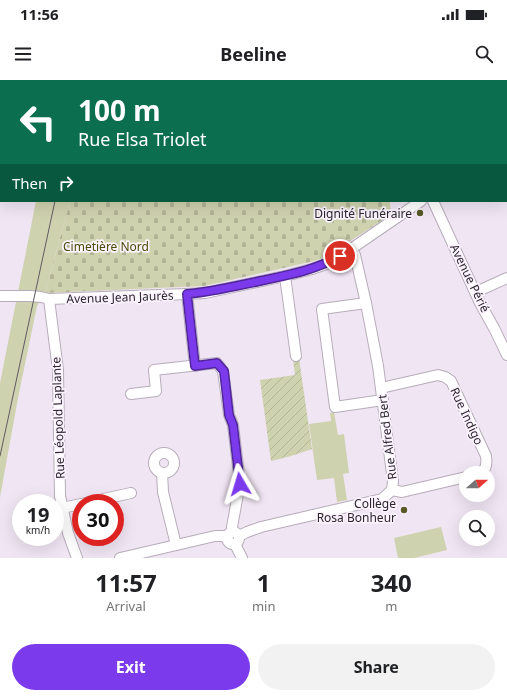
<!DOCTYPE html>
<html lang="en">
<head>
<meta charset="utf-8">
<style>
  :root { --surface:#fff; --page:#f2f2f2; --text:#202124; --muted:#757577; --accent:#7c3aed }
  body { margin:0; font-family:"Noto Sans",sans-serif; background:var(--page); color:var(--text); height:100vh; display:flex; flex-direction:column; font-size:15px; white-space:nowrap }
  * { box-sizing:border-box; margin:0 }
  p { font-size:13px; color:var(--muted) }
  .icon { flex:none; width:22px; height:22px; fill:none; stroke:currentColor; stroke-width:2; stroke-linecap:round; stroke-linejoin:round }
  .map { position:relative; height:478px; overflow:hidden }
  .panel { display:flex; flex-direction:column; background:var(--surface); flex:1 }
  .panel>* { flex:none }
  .top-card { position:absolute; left:0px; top:0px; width:507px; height:122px; box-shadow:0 4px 16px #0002; background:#0b6e4f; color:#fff; overflow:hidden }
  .needle { width:26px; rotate:69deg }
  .buttons { position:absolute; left:459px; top:386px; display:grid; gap:8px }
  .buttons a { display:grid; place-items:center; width:36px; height:36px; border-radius:50%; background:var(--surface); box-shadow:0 4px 16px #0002; font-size:20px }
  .speed { position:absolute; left:12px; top:414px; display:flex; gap:8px; font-size:20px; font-weight:700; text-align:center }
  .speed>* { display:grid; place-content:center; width:52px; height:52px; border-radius:50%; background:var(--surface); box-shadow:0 4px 16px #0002; line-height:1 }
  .speed small { font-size:10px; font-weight:400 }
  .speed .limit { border:6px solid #d22; background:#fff; color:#111 }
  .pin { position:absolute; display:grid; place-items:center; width:34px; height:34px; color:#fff; margin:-17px; border:2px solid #fff; border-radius:50%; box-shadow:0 1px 4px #0007 }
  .me { position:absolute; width:44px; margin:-22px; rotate:353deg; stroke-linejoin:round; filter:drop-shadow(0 0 3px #0008) }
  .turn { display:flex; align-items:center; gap:14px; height:84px; padding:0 12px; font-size:18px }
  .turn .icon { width:52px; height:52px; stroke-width:2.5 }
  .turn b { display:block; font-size:28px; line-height:34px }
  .then { display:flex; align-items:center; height:38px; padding:0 12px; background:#0003; gap:8px; font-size:15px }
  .eta { display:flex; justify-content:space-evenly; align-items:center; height:68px; text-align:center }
  .eta b { font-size:24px; font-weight:700; line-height:28px }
  .button { display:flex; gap:8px; margin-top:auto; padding:8px 12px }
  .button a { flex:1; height:46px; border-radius:24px; background:var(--accent); color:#fff; font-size:16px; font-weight:700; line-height:46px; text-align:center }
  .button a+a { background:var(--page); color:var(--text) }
  .status { display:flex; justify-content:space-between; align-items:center; height:28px; padding:0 20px; background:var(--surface); direction:ltr }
  .status svg { height:11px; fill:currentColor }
  header { display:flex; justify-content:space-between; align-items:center; height:52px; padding:0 12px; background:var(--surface); font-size:18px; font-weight:700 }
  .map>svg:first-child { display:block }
  .green { fill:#cfd2ae }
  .cemetery { fill:url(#cemetery-stones) }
  .garden { fill:url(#garden-furrows) }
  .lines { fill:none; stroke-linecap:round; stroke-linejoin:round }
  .minor-casing { stroke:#b7acba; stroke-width:12 }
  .minor { stroke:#fff; stroke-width:10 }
  .tram { stroke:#605a62; stroke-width:1 }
  .route-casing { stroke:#51269a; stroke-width:10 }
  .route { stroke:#7c3aed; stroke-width:7 }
  .poi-dot { fill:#575926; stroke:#fcf3ff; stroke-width:1.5 }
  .labels { text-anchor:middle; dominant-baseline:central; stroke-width:3.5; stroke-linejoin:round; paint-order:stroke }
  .poi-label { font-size:12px; fill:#2a262c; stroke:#fcf3ff; text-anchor:end }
  .park-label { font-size:12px; fill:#494b07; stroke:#fcf3ff }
  .street-label { font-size:12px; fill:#2a262c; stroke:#fcf3ff }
</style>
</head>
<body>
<div class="status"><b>11:56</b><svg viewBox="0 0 49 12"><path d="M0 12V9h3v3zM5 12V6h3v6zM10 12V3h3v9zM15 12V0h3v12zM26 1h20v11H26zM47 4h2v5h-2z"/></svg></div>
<header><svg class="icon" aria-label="menu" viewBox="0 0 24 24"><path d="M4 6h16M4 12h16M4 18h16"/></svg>Beeline<svg class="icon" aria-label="search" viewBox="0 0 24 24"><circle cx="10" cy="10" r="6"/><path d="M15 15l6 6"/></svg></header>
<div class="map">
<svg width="507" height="478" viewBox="0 0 507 478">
  <defs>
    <pattern id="cemetery-stones" width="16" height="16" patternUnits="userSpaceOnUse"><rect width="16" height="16" fill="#cfd2ae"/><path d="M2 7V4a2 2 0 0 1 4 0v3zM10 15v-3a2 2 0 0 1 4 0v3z" fill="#b2b496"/></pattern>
    <pattern id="garden-furrows" width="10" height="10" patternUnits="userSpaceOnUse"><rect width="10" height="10" fill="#cfd2ae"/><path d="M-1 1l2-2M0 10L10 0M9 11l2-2" fill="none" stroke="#b2b496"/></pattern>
  </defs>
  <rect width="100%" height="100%" fill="#f0e5f3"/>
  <g class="green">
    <path d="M36,121H70L45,213L37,226L18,318L0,417V303Z"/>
    <path d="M334,332L338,355L344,354L349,393L343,394L347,420L337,422L334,398L317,400L309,344L331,341L330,333Z"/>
    <path d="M441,447L447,470L414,478H398L394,458Z"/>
  </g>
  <g class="cemetery">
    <path d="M103,0H507V55H506V1H103Z"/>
    <path d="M70,121H390V125L392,134L324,178L310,182L204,206L45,213Z"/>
  </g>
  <path class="garden" d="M288,201L312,369L291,376L271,381L260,300L295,295L290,256Z"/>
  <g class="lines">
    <defs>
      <g id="minor">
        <path d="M506,65L507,64"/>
        <path d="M433,121L480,223L495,250L507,275"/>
        <path d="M285,196L296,276"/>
        <path d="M476,212L507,198"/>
        <path d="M187,214L195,286"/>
        <path d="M0,216H30L41,217L49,219L187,214L205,213L285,196L312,189L326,184L351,169L421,121"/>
        <path d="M49,219L58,290L60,416L68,453L77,478"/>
        <path d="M366,223L322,229L335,327L383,320"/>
        <path d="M381,308L438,295L445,297L451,301L486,376C487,383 487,390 480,393"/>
        <path d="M131,314L156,311L154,290L217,283L223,291L229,335L233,345L240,403L232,447L233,452"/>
        <circle cx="164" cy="383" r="10"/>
        <path d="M162,393L163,412L176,465"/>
        <path d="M392,410L402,412L466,397"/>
        <path d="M85,423L131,413"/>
        <path d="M62,428L81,424"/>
        <circle cx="233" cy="458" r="6"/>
        <path d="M239,456L247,452L261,447L382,419L392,410L393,401L378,286L366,223L355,175L351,169"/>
        <path d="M235,464L242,478"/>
        <path d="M120,478L215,456H222L228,457"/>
      </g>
    </defs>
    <use href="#minor" class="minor-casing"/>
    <use href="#minor" class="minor"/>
    <g class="tram">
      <path d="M87,1L88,0"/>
      <path d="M0,376L55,121"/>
    </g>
  </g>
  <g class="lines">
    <defs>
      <path id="route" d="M240,404L233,345L229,335L224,291L217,283L195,286L187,214C212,212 236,206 260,201C288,195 316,190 340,176"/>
    </defs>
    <use href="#route" class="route-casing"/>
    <use href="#route" class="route"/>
  </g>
  <g class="poi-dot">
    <circle cx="420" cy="133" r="4"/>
    <circle cx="404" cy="430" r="4"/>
  </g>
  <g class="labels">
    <g class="poi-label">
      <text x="412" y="133">Dignité Funéraire</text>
      <text x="396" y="423">Collège<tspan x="396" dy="14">Rosa Bonheur</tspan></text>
    </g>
    <g class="park-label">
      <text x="106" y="166">Cimetière Nord</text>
    </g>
    <g class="street-label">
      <text transform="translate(470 198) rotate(64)">Avenue Périé</text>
      <text transform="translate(120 217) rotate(-2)">Avenue Jean Jaurès</text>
      <text transform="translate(467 336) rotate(65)">Rue Indigo</text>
      <text transform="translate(58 338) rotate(-92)">Rue Léopold Laplante</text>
      <text transform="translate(387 357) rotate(-97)">Rue Alfred Bert</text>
    </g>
  </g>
</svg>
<div class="buttons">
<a><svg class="needle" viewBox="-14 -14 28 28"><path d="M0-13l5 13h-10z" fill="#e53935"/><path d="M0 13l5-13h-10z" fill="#757577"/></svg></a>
<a><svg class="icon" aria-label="search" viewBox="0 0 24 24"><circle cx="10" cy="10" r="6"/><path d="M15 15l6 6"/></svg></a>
</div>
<div class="speed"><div>19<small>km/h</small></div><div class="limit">30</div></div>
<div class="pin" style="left:340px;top:176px;background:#d93025"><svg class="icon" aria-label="arrive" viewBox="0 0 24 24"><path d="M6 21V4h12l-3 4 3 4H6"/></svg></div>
<svg class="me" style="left:240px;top:404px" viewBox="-20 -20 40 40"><path d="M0-17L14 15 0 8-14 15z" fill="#7c3aed" stroke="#fff" stroke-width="4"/></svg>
<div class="top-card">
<div class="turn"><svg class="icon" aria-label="left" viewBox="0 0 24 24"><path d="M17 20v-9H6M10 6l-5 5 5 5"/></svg><div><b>100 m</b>Rue Elsa Triolet</div></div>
<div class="then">Then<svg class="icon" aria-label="right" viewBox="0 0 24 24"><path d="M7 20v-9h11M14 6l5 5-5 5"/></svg></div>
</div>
</div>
<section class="panel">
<div class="eta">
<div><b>11:57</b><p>Arrival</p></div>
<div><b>1</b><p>min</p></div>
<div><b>340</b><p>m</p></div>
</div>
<div class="button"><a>Exit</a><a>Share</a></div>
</section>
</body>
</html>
